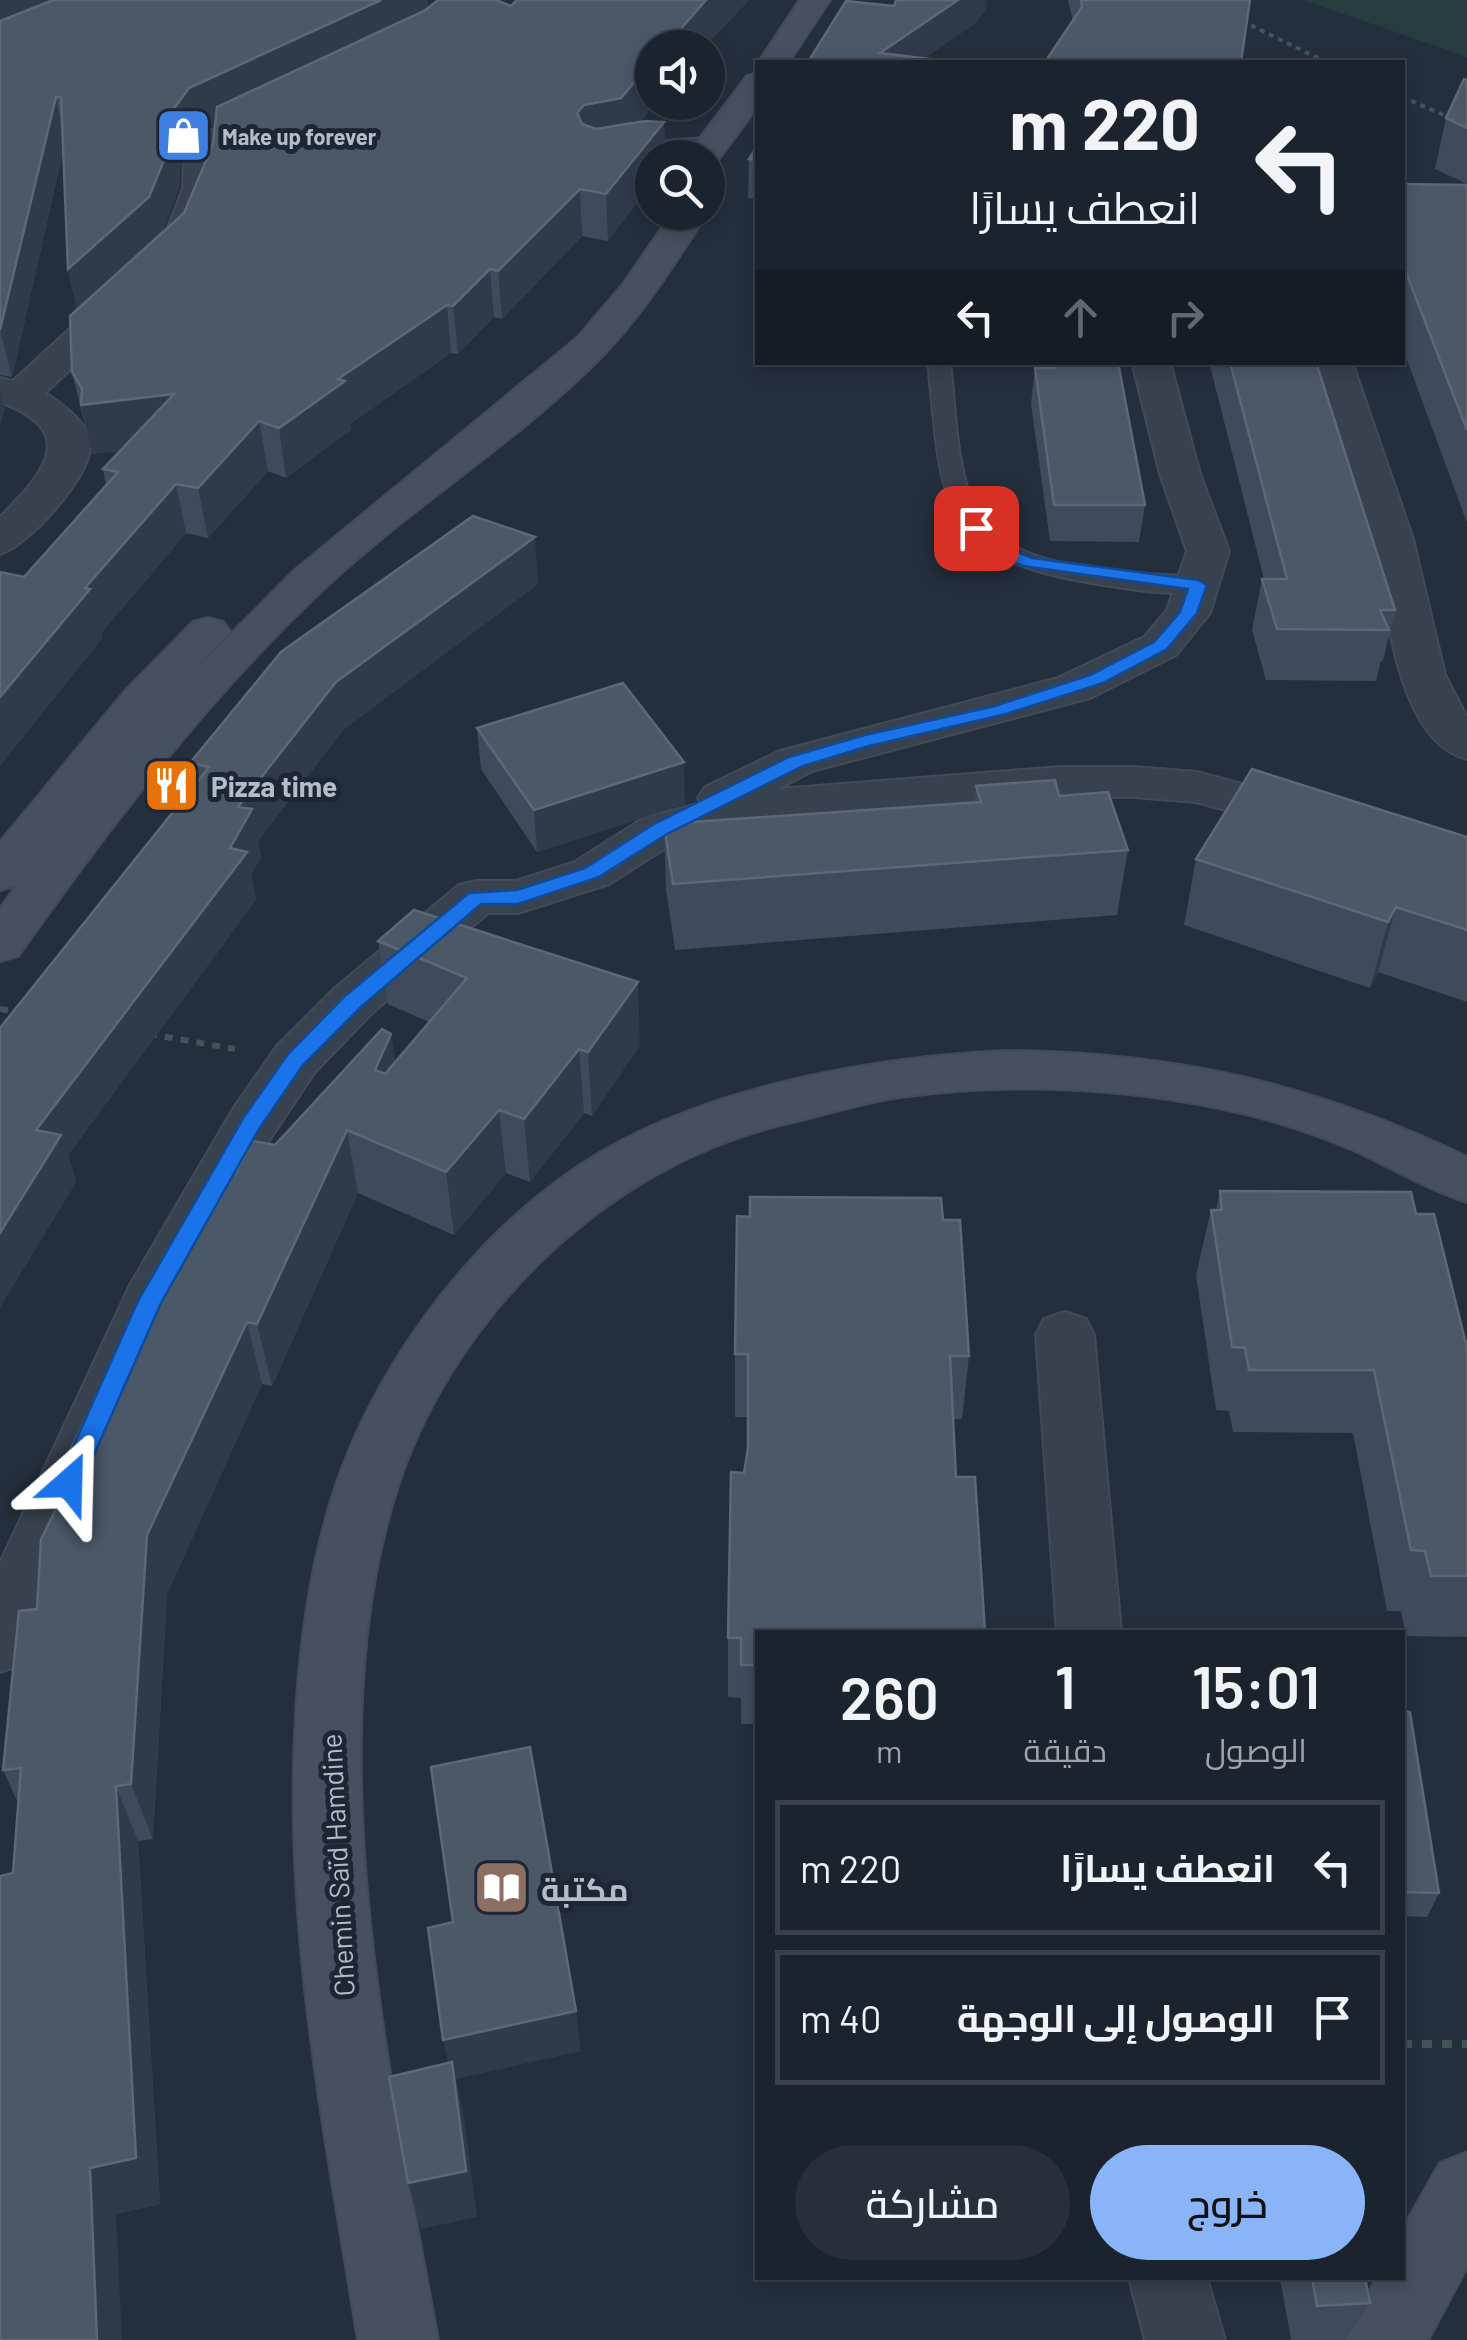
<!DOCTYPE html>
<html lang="ar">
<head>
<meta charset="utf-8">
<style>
  :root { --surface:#1b232e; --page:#282f3a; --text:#f1f3f6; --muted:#a0a4aa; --line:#39404a; --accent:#8ab4f8 }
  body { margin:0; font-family:Barlow,Cairo,sans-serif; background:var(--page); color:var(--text); direction:rtl; height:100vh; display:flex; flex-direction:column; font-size:38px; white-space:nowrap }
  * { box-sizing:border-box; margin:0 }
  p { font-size:32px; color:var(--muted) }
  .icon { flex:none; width:55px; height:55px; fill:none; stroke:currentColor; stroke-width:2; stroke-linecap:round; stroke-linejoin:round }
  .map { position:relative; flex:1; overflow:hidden; direction:ltr }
  .details { position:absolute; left:755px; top:1630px; width:650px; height:650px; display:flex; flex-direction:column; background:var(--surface); border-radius:0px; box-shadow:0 5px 15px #0003,0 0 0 2px var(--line); direction:rtl }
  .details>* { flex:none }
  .hud { position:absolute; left:755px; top:60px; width:650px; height:305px; border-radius:0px; box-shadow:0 5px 15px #0003,0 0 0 2px var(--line); direction:rtl; background:#1b232e; color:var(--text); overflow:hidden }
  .fabs { position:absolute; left:635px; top:30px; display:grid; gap:20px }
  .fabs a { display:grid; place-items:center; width:90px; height:90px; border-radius:50%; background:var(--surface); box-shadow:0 5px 15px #0003,0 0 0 2px var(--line); font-size:50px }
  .pin { position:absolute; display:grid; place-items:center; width:85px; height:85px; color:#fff; margin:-42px; border-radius:20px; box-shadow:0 5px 15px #0006 }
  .me { position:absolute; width:110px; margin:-55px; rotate:25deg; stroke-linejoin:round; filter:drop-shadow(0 0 8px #0008) }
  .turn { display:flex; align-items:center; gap:35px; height:210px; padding:0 40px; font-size:45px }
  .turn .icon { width:130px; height:130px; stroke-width:2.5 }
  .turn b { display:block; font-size:70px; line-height:85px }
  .lanes { display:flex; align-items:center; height:95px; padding:0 40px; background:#0003; justify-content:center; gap:50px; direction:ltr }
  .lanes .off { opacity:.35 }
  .eta { display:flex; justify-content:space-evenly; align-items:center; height:170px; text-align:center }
  .eta b { font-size:60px; font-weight:600; line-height:70px }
  .primary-button { display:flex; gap:20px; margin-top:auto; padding:20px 40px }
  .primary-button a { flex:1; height:115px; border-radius:60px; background:var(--accent); color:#111; font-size:40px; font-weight:600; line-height:115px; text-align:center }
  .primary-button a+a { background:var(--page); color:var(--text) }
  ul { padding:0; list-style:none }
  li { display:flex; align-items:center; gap:30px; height:135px; margin:0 20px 15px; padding:0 20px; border:5px solid var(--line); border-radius:0px }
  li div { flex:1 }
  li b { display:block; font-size:38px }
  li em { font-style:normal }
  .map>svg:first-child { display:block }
  .green { fill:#263c3f }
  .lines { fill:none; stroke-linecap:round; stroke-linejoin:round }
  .lane-casing { stroke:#414a57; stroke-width:4 }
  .street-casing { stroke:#414a57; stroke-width:4 }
  .secondary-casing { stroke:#414a57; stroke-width:4 }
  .path-far2 { stroke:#3f5557; stroke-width:4; stroke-dasharray:5 5; stroke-linecap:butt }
  .path-far1 { stroke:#3f5557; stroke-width:6; stroke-dasharray:8 8; stroke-linecap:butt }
  .path { stroke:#3f5557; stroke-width:8; stroke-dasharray:10 10; stroke-linecap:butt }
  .lane { fill:#38414e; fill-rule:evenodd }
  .street { fill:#38414e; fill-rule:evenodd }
  .secondary { fill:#465061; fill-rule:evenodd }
  .wall { fill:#3f4b5c; fill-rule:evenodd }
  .shaded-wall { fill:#2f3b4b }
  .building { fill:#4b5868; stroke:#5c6777; stroke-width:2.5 }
  .route { fill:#1a73e8; stroke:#114b97; stroke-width:2.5 }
  .labels { text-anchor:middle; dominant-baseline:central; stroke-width:10; stroke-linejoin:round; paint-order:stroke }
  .far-poi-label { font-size:22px; font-weight:bold; fill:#b4bcc9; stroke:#1d2633; text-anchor:start }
  .poi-label { font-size:28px; font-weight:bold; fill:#b4bcc9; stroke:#1d2633; text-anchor:start }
  .street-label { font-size:28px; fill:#b4bcc9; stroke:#1d2633 }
  .near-poi-label { font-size:32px; font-weight:bold; fill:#b4bcc9; stroke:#1d2633; text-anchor:start }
</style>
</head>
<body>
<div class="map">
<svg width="1467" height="2340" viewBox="0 0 1467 2340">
  <rect width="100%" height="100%" fill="#242f3e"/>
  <path class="green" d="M1303,0H1467V57Z"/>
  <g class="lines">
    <defs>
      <path id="lane" d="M928,362H950C956,408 955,463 974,506C1004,575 1134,572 1198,577L1211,585L1207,590C1178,598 1122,588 1092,583C936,558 942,501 928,362Z"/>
      <g id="street">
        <path d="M282,99L294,102L298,109L294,116L222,150L218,157L217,189L190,257L45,393C63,405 90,423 90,447C90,477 27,547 0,554V517C44,473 81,432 0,402V378L13,381L161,245L183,189L184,157L198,136Z"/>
        <path d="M709,138L721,141L726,148L721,155L652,158V162L599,171L587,168L582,161L587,154C627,144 668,140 709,138Z"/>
        <path d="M1132,362H1170L1200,474L1229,551L1210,613L1176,655L1090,698L812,771L778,789L1061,767H1134L1197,772L1324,806L1331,817L1324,828L1307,832L1196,802L1134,797H1061L750,821L678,840L609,884L518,913H488L371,1014L315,1072L272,1136L177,1305L43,1609L23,1664L0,1672V1563L130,1285L233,1109L277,1046L335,988L459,885L476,881H516L575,862L644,818L702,803L698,798L705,787L780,751L1058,678L1144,637L1167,610L1187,551L1160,474Z"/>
        <path d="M1314,362H1352L1413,539L1445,675L1467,717V759C1393,740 1388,598 1371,538C1354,478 1330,422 1314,362Z"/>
        <path d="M1065,1312L1086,1319L1094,1335L1121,1632H1057L1036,1335L1044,1319Z"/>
        <path d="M1129,2278H1207L1225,2340H1145Z"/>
      </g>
      <g id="secondary">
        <path d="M800,0H830L789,62L758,63Z"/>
        <path d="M758,73V106L714,165L708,167V158H685L747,76Z"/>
        <path d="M708,211V212C677,260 646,310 606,352C522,439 416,503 328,585C210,695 111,825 18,956L0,961V908L17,885L0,890V842L125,691L193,622L208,618L223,622L230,631L134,740L210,655L295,570L578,337L624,283L673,212Z"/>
        <path d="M1005,1051C1173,1052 1315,1084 1467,1157V1202C1430,1190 1396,1170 1360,1153C1315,1133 1268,1118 1219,1108C1115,1087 1005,1083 900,1097C865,1102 831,1113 797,1121C703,1142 626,1184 555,1248C486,1311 427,1396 398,1486C314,1741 391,2081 438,2340H358C325,2135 283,1924 296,1715C300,1642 311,1564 333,1494C378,1354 490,1210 621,1141C733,1083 879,1057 1005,1051Z"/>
        <path d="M1467,2152V2267L1428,2340H1345L1376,2278H1402V2230L1440,2163Z"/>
      </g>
    </defs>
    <use href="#lane" class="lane-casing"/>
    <use href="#street" class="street-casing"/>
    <use href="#secondary" class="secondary-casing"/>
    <g class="path-far2">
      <path d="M1242,21L1326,62"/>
      <path d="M1402,97L1467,125"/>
    </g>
    <g class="path-far1">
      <path d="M0,1009L18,1012"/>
      <path d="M149,1034L235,1049"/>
    </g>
    <path class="path" d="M1402,2044H1467"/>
    <use href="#lane" class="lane"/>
    <use href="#street" class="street"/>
    <use href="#secondary" class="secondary"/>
  </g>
  <g class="wall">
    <path d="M0,0H428V8L511,6L517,0H749L703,48H652V102H656L640,122H664L665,158H652L608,241L582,236L502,319L494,317L458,354L451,353L350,424L351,430L286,478L268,471L208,538L186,533L101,633L102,639L24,577L106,485L103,469L120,451L92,454L72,372L77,310L68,269L63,151L12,377L0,375ZM215,124L213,144L184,213L162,233L179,188L181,155L196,133Z"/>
    <path d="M1068,0H1250L1073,21Z"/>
    <path d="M1467,80V184L1435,169L1446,118Z"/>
    <path d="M758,145V199L748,198L749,159Z"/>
    <path d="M1402,184L1467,185V523L1402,346Z"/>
    <path d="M1046,362H1118L1145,505L1139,542L1050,541L1031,404L1035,368H1047Z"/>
    <path d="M1209,362H1316L1395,610L1383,661H1381L1376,681L1266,680L1252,630L1262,579H1264Z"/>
    <path d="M538,584L343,730L258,841L261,857L251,875L256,900L68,1155L76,1182L0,1307L195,786L190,763Z"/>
    <path d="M477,728L685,804L537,852L481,769Z"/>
    <path d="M976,786L1059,796L1128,850L1117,915L675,950L666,889L664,824L975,802Z"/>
    <path d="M1467,837V1002L1378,972L1370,988L1184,925L1196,859Z"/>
    <path d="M378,941L640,1045L592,1116L584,1113L530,1182L506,1173L454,1235L358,1193L272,1386L262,1384L167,1594L153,1839L138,1841L160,2204L116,2214L13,1873L18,1803L3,1770L58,1506L51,1488L123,1358L235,1174L275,1145L395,1062L429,1022L388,1004Z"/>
    <path d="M1220,1191L1416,1214L1467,1348V1637L1406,1636L1401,1611H1387L1353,1433L1233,1432L1229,1411L1216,1410L1196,1275L1211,1210H1216Z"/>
    <path d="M943,1220L969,1356L962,1419H953L758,1632V1724H741V1698L728,1697V1638L747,1452V1417H735V1354Z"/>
    <path d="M1402,1711L1439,1893L1427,1917L1402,1916Z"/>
    <path d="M1280,2278H1365L1370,2303L1346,2340H1291Z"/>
  </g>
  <g class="shaded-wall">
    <path d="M0,0H95L0,40Z"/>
    <path d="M381,0H428L429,15L403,35L196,133L181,155L179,188L158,243L78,316L68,269L189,88Z"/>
    <path d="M706,0H749L703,48H664Z"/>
    <path d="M958,0H987L985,11L976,23L919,62L880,53Z"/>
    <path d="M652,61V102H656L622,143L586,150L577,113L584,105Z"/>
    <path d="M56,97L65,141L12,377L0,330Z"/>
    <path d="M664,122L665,158H652V184L608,241L606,194Z"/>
    <path d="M580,189L582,236L502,319L498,271Z"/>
    <path d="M490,269L494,317L458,354L453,306Z"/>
    <path d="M447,305L451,353L350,424L351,430L286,478L279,428L338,379Z"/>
    <path d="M0,390L5,408L0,428Z"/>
    <path d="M174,394L184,443L92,454L81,405Z"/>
    <path d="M259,421L268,471L208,538L198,488Z"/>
    <path d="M176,484L186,533L101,633L102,639L0,766V697L85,588Z"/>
    <path d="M535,537L538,584L343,730L258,841L261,857L251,875L256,900L68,1155L76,1182L0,1307V1233L36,1130L230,848L238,807L336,682Z"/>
    <path d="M684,762L685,804L537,852L534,810Z"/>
    <path d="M1396,907L1378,972L1370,988L1388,922Z"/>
    <path d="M638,982L640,1045L592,1116L588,1052Z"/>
    <path d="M391,1034L401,1098L375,1070Z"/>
    <path d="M579,1049L584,1113L530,1182L524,1119Z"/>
    <path d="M499,1110L506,1173L454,1235L446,1172Z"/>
    <path d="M347,1130L358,1193L272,1386L257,1324Z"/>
    <path d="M247,1322L262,1384L167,1594L153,1839L131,1784L147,1535Z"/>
    <path d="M116,1786L138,1841L160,2204L116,2214L122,2340H97L90,2168Z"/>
    <path d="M576,2011L581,2051L456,2079L463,2112L477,2217L421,2229L408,2183L452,2080L443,2040Z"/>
  </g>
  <g class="building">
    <path d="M53,0H381L189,88L173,110L171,143L149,197L68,269L61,97H56L0,330V21Z"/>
    <path d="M438,0H496L511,6L517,0H706L664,48H652V61L621,98L584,105L577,113L582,124L596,129L645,121L664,122L606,194L580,189L498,271L490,269L453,306L447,305L338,379L345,381L279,428L259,421L198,488L176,484L85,588L90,589L0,697V572L24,577L118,472L103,469L174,394L81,405L82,389L72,372L70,316L184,213L213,144L217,107L424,11Z"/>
    <path d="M896,0H958L880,53L955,62H808L846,1L894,6Z"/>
    <path d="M1081,0H1250L1241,62H1045L1082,7Z"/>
    <path d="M1464,79L1467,80V128L1446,118Z"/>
    <path d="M758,145V160L749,159Z"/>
    <path d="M1402,184L1467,185V430L1402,262Z"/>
    <path d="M1055,362H1118L1145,505H1054L1035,368H1056Z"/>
    <path d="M1230,362H1316L1395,610H1380L1389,630L1277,629L1262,579H1287Z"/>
    <path d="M473,516L535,537L336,682L238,807L252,809L230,848L247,852L36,1130L61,1135L0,1233V1028L209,767L190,763L281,652Z"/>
    <path d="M623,683L684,762L534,810L477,728Z"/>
    <path d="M1252,769L1467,837V930L1396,907L1388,922L1196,859Z"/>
    <path d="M1055,780L1059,796L1108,792L1128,850L673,884L664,824L981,802L976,786Z"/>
    <path d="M414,910L638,982L588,1052L579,1049L524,1119L499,1110L446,1172L347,1130L257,1324L247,1322L147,1535L131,1784L116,1786L136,2158L90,2168L97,2340H0V1876L13,1873L21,1768L3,1770L19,1611L37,1609L41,1539L65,1491L51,1488L117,1357L123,1358L225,1173L235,1174L252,1141L275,1145L382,1029L391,1034L375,1070L385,1074L467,978L378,941Z"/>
    <path d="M1220,1191L1411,1192L1416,1214H1434L1467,1348V1576H1431L1425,1551L1411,1550L1374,1370H1249L1245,1348L1232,1347L1211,1210H1222Z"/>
    <path d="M750,1197L941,1198L943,1220H960L969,1356H950L956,1477H975L985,1632H758V1665H741V1638H728L731,1472L744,1473L748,1448V1354H735L737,1216L750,1217Z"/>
    <path d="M1402,1711L1410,1712L1439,1893L1402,1892Z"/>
    <path d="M530,1747L576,2011L443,2040L428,1928L453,1922L431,1767Z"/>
    <path d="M452,2062L466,2171L408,2183L389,2077Z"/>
    <path d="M1312,2278H1365L1370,2303L1317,2306Z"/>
  </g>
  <path class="route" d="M976,523L982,524L996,543L1032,558L1198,580L1207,585L1197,613L1167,649L1103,683L1006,714L869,746L803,766L667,834L599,877L518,904H481L361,1007L303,1065L259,1129L161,1303L78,1491L69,1494L60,1491L57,1483L138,1301L244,1117L288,1054L345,996L469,893L517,890L585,868L654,824L789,757L865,735L995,706L1090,675L1154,642L1180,612L1188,589L1023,566L984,550L968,528Z"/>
  <defs>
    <symbol id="shop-square" viewBox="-11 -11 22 22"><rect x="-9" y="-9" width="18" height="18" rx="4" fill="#3f7fe0" stroke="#1d2633"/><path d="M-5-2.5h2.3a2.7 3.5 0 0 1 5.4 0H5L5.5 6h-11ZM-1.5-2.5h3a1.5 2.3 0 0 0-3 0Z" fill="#fff"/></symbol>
    <symbol id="restaurant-square" viewBox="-11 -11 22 22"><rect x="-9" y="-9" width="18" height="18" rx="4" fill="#e8710a" stroke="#1d2633"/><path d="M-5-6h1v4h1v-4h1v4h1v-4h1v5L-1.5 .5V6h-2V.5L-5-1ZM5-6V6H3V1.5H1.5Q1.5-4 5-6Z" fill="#fff"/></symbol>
    <symbol id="library-square" viewBox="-11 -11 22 22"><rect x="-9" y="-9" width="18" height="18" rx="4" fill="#8d6e63" stroke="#1d2633"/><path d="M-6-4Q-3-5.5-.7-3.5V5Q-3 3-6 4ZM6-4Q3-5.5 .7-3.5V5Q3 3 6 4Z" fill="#fff"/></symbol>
  </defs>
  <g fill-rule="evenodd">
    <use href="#shop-square" x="152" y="104" width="63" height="63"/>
    <use href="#restaurant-square" x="140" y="754" width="63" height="63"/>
    <use href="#library-square" x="470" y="1856" width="63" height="63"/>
  </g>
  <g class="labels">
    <g class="far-poi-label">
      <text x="222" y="136">Make up forever</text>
    </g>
    <g class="poi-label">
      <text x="211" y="786">Pizza time</text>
    </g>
    <g class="street-label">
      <text transform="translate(337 1865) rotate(-93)">Chemin Saïd Hamdine</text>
    </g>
    <g class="near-poi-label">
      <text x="541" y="1888">مكتبة</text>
    </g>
  </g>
</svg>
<div class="fabs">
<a><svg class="icon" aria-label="sound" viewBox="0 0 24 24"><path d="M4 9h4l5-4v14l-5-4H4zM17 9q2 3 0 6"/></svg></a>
<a><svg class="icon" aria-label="search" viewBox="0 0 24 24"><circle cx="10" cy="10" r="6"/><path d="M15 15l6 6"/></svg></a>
</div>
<div class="pin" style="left:976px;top:528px;background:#d93025"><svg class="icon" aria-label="arrive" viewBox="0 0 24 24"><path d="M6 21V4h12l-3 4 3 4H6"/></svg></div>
<svg class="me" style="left:69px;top:1483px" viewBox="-20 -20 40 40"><path d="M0-17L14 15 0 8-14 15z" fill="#1a73e8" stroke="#fff" stroke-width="4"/></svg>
<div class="hud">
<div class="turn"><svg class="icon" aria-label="left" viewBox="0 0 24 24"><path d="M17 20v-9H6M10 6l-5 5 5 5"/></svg><div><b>220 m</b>انعطف يسارًا</div></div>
<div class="lanes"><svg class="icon" aria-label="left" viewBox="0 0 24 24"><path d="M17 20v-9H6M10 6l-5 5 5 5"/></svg><svg class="icon off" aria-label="ahead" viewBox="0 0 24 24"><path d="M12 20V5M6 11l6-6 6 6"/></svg><svg class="icon off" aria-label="right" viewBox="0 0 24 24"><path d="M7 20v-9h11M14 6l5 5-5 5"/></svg></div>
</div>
<section class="details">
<div class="eta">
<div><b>15:01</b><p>الوصول</p></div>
<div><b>1</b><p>دقيقة</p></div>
<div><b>260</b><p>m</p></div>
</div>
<ul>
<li><svg class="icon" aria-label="left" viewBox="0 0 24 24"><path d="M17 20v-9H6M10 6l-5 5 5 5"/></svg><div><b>انعطف يسارًا</b></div><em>220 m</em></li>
<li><svg class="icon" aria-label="arrive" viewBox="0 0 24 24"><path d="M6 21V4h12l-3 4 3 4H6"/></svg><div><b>الوصول إلى الوجهة</b></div><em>40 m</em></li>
</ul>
<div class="primary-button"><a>خروج</a><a>مشاركة</a></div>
</section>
</div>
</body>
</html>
